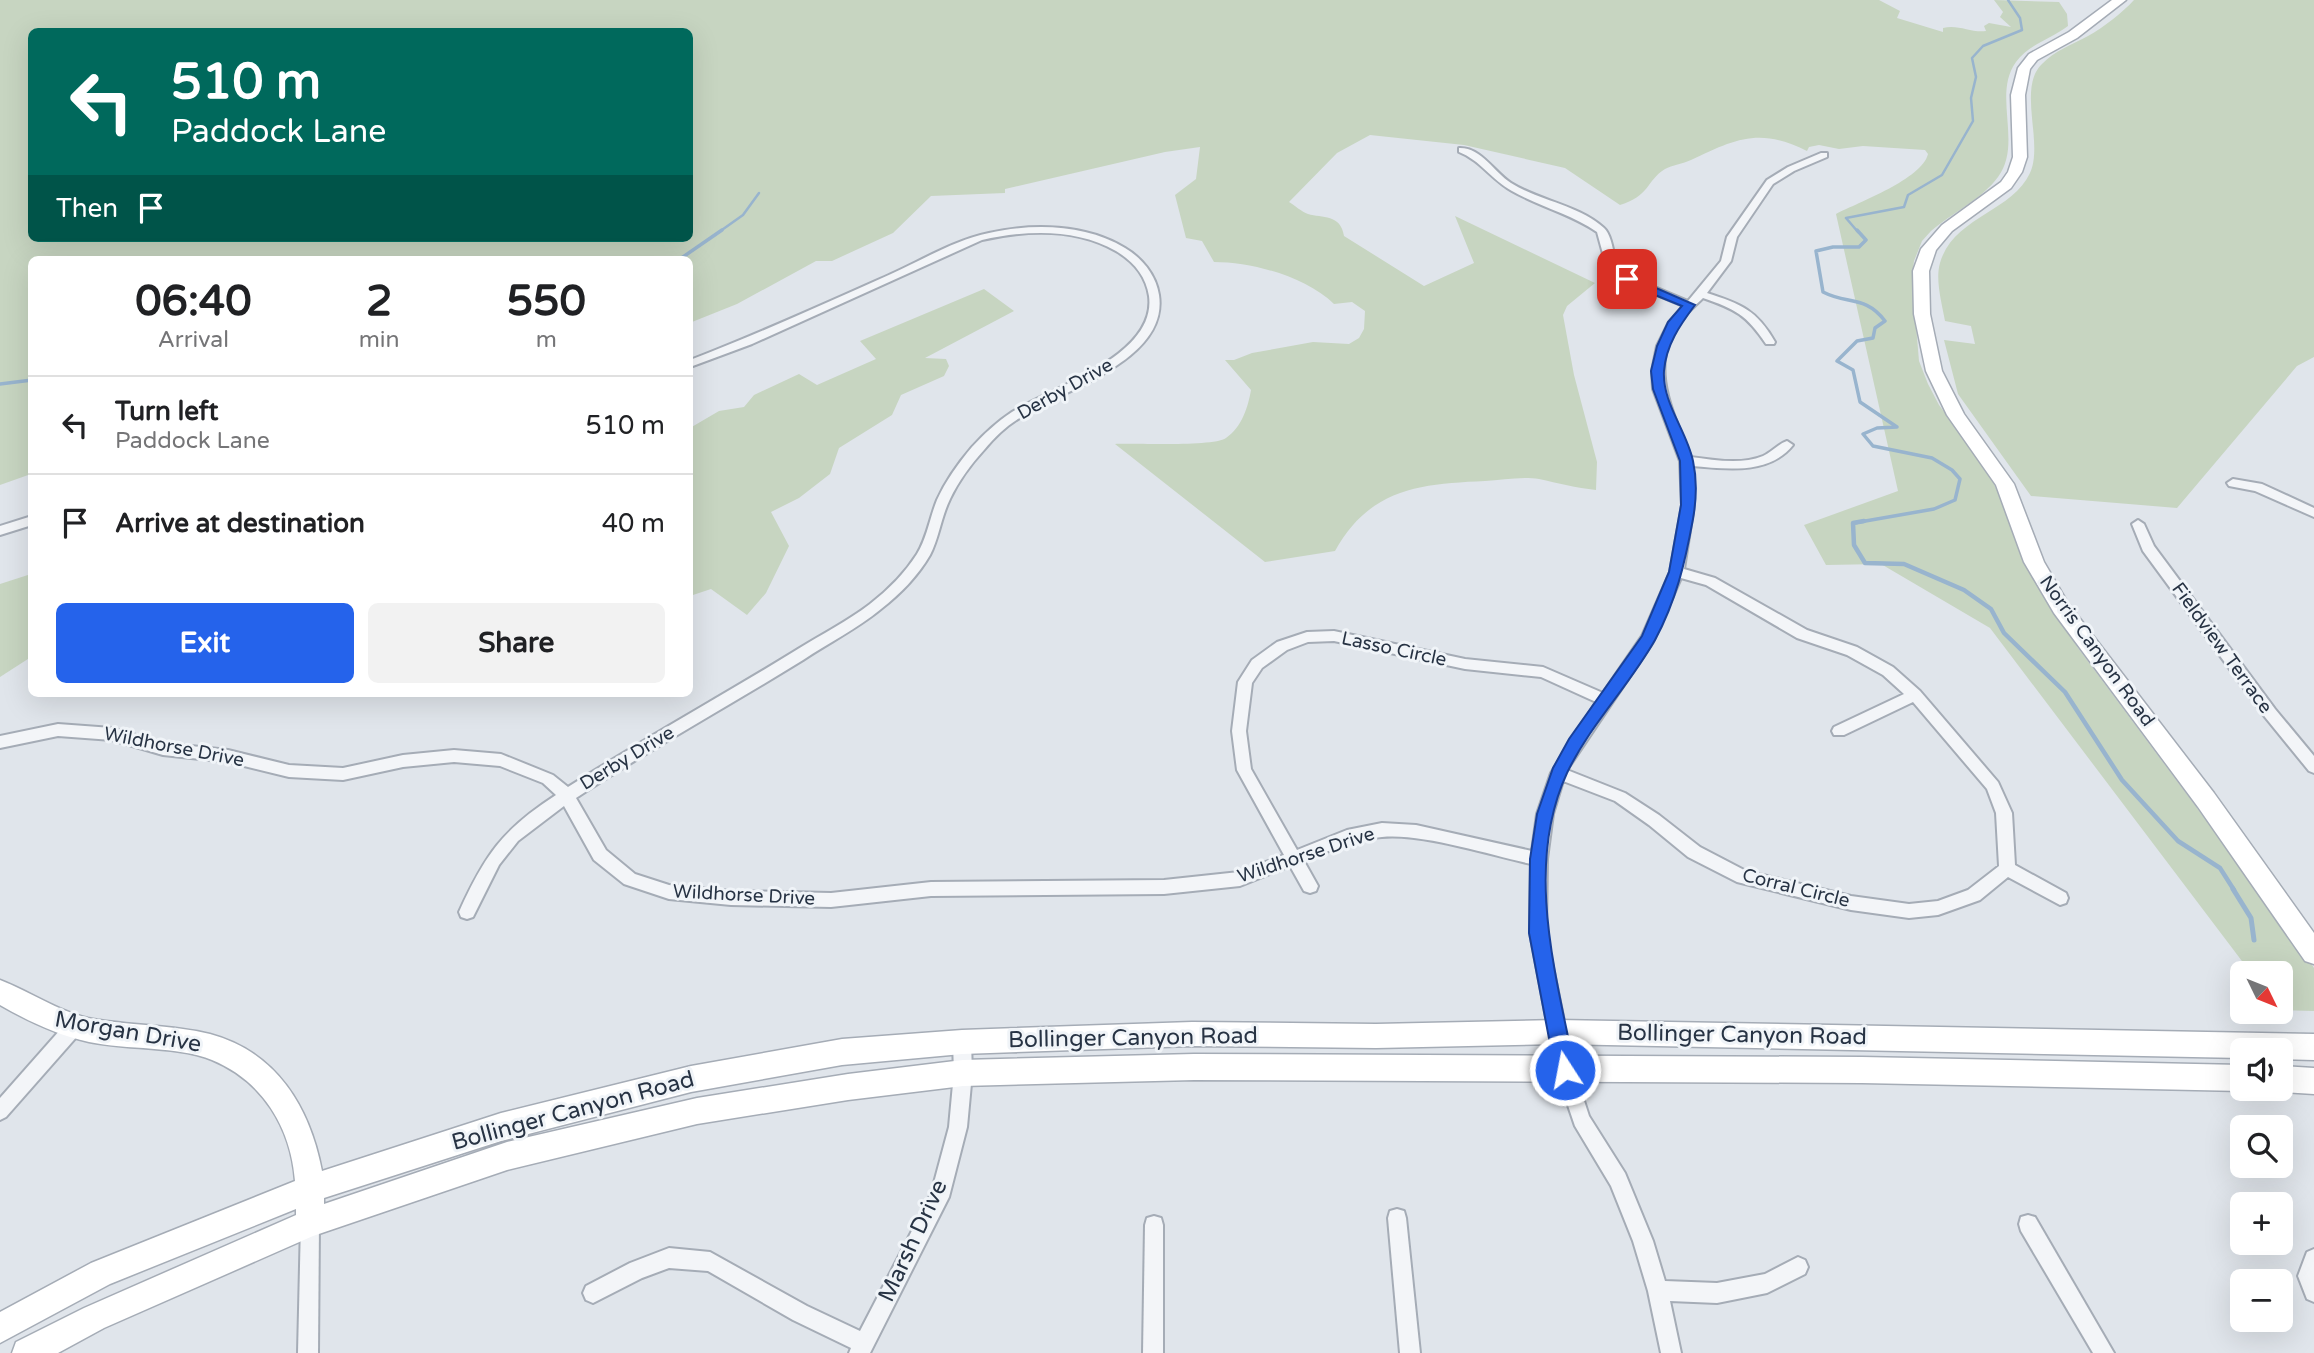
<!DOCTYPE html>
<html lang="en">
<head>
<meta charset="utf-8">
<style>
  :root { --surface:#fff; --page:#f2f2f2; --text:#202124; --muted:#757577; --line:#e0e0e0; --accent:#2563eb }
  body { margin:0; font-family:"Varela Round",sans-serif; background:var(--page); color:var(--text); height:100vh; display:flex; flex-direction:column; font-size:26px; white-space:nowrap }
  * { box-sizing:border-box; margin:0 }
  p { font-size:23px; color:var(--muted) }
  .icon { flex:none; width:38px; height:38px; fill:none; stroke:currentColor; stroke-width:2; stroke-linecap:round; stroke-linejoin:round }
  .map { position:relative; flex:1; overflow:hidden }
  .details { position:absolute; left:28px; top:256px; width:665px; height:441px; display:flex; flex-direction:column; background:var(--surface); border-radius:10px; box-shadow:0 7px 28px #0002 }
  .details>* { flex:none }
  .top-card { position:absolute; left:28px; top:28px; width:665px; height:214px; border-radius:10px; box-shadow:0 7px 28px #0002; background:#00695c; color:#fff; overflow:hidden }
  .needle { width:46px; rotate:133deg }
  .tools { position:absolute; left:2230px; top:961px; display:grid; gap:14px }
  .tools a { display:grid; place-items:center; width:63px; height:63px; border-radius:10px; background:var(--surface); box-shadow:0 7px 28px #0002; font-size:35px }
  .pin { position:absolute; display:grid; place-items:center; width:60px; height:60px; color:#fff; margin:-30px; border-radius:14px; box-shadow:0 4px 10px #0006 }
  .me { position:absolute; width:77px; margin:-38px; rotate:349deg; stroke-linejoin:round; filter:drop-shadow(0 0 5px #0008) }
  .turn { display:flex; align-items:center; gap:24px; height:147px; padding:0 28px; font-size:32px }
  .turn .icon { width:91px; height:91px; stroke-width:2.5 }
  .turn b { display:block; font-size:49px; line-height:60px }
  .then { display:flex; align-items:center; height:66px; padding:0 28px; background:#0003; gap:14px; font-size:26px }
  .eta { display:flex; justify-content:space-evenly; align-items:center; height:119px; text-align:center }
  .eta b { font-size:42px; font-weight:800; line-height:49px }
  .primary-button { display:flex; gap:14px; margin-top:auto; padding:14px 28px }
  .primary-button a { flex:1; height:80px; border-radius:10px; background:var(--accent); color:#fff; font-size:28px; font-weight:800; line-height:80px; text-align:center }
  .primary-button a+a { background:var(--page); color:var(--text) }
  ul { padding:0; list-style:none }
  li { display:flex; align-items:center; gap:21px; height:98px; padding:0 28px; border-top:2px solid var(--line) }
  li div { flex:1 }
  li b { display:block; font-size:26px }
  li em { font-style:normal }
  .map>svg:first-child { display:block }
  .green { fill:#c7d5c1; fill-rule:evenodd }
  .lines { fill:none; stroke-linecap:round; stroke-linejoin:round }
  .stream-far3 { stroke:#98b4ce; stroke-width:2.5 }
  .stream-far2 { stroke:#98b4ce; stroke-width:3.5 }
  .stream-far1 { stroke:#98b4ce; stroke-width:4.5 }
  .stream { stroke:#98b4ce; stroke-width:5 }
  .street-casing { stroke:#a5acb6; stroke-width:4 }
  .secondary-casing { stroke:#a5acb6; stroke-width:3 }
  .street { fill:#f3f5f8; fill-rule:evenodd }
  .secondary { fill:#fff; fill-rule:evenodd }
  .route { fill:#2563eb; stroke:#184099; stroke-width:2 }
  .labels { text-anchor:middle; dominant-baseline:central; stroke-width:6; stroke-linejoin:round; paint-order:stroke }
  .street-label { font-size:19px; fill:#273344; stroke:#f0f4f8 }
  .near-street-label { font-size:23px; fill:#273344; stroke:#f0f4f8 }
</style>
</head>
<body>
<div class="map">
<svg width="2314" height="1353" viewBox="0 0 2314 1353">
  <rect width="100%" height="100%" fill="#e0e5eb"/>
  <g class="green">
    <path d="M0,0H1879L1900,11L1897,18L1943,32V28C1958,24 1971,33 1986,31L1984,26L1989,23L2011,27L2000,17L2003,12L1994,0L2059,2L2067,14L2068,26C2051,39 2029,44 2016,62C1992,95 2023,143 1998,177C1982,199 1952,213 1931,231L1922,241L1914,261L1912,278L1919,361L1928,384L1939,405L1988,471L2047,599L2078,648L2302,949L2314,968V1011L2280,1010V973H2251L1990,628L1881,564L1826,565L1804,525L1898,491L1836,214C1859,202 1922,179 1928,154L1925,150L1863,146L1839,149L1819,145L1809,147L1807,151C1760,127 1735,139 1691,160C1683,164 1672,165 1665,169C1646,181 1650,196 1620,205L1565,168L1464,145L1370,135L1337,153L1289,202C1294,205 1302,212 1308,214C1322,218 1341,214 1344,236L1424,286L1474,263L1455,216L1595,283L1567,306L1563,315L1574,375L1597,462L1596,490C1576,488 1558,483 1539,479C1522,476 1502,480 1485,481C1420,484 1370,488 1335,551L1265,562L1115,444C1136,443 1213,447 1226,438C1242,427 1248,407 1251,390L1225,360H1234L1252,353L1313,342L1349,344L1359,338L1364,329L1365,311L1352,302L1334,304C1306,277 1253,262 1214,262L1202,241L1186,238L1175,195L1196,179L1200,147L1165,152L1005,189V193L931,196L893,233L832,261H816L737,304L692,322H690V259H32L31,474L0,485ZM32,32H690V238H32Z"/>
    <path d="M2134,0H2314V357L2297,366L2177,508L2031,496L1958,394L1944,340L1975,344L1971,326L1945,321C1942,304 1935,280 1940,263C1953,217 2012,212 2030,173C2044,143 2017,88 2042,64C2054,51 2073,44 2088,36C2104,27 2122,13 2134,0Z"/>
    <path d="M984,289L1014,311L925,358L946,359L949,366L944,376L901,395L892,415L839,448L830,474L799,498L771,512L789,546L766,593L747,615L711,589L690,596V428L719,411L744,407L754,395L799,374L817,385L876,359L860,341Z"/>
    <path d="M31,574V657L0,677V584Z"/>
  </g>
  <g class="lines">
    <g class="stream-far3">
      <path d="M719,232L743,215L759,193"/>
      <path d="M1858,232L1846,218L1904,207L1908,195L1942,175L1973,121L1971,98L1976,77L1972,58L1983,46L2022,30L2020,18L2008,0"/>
    </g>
    <g class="stream-far2">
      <path d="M680,259L722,230"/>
      <path d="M0,384L32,380"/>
      <path d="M1854,523L1934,509L1955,500L1960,479L1952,470L1932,458L1873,446L1863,434L1877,428L1897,427L1860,402L1853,370L1837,361L1857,341L1873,338L1875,328L1885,321C1865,295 1848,305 1823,292L1816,251L1833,247H1859L1866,240L1857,230"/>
    </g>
    <path class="stream-far1" d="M1864,521L1853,523L1854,545L1865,563L1904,564L1964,590L1991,609L2004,633L2065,692L2122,780L2178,841L2220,868L2234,890"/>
    <path class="stream" d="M2233,889L2251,918L2254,940"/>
    <defs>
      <g id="street">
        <path d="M1459,148C1481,147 1494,172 1511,183C1540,201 1579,205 1604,228C1612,235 1614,257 1617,268L1631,277L1688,301L1721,261L1727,237L1767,180L1788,167L1821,153H1827V157L1794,171L1773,184L1737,237L1731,261L1707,293C1741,304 1757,310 1775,342L1774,344H1766C1747,315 1735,309 1703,298C1695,306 1686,313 1680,322C1647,366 1674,414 1691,457C1714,460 1741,465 1763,456C1772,452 1778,444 1787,441L1793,445C1769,475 1726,469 1692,466L1694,505L1684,569L1715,578L1807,630L1857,647L1893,667L1920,691L1998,782L2012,813L2015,865L2066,893L2068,898L2066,903L2060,905L2008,877L1980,900L1938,915L1909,918L1851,910L1737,882L1688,857L1649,825L1615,801L1563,781L1553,814L1547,859L1546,933L1574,1070L1589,1116L1625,1173L1653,1241L1665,1281L1717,1283L1765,1274L1798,1257L1805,1260L1808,1267L1805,1274L1767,1293L1717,1303L1670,1301L1681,1353H1661L1648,1291L1633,1241L1611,1186L1575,1126L1556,1070L1530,933L1531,864C1490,855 1422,833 1382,837C1354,839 1329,851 1304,861L1318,886L1316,891L1310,893L1304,891L1290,866L1240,886L1164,894L931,896L831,907L731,905L669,899L624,884L594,860L564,806L518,841L499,865L473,917L467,919L461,917L459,912C485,855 502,830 556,795L543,783L500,766L454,762L403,767L343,780L289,777L228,762L163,755L112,740L58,736L0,748V736L58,724L112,728L163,743L228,750L289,765L343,768L403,755L454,750L501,754L553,775L568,787C643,739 722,696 798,649C822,634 848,621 870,604C888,590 905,573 917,554C927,538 930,517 937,500C945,482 960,461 972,447C984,434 997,422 1012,412C1052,387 1157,356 1149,296C1146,276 1133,261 1116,251C1076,228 1026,230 982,240L752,344L690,367V360C758,334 824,304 891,274C922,260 955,240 989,233C1033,223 1086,224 1125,248C1142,258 1156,275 1159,295C1169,361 1061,390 1018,419C1005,427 994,438 984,450C971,464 958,482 950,499C941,517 939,538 930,555C918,576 899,595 881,609C857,629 828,643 803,660C727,707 650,749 576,798L606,850L635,874L669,885L731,891L831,893L931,882L1164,880L1239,872L1284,855L1237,770L1232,731L1238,682L1252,660L1277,642L1307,632L1334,631L1465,659L1543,667L1603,693L1642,636L1670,572L1682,505L1680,461L1653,389L1652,371L1657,346L1669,322L1683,306L1623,281L1608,272L1597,232C1571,214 1540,207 1512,191C1492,180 1480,160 1459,152ZM1681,578L1706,585L1797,638L1847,655L1883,675L1904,694L1834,727L1832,731L1834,735H1844L1913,702L1987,789L1996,813L1999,866L1968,890L1938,901L1909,904L1851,896L1746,871L1700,847L1659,815L1625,793L1567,770L1653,642ZM1334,641L1465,669L1541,677L1596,702L1551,773L1537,814L1532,851L1416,825L1382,823L1347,830L1297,850L1251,769L1246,731L1252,683L1262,668L1287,650L1308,642Z"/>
        <path d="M2233,479L2262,484L2314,508V517L2255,491L2229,486L2227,483Z"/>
        <path d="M32,516V525L0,535V526Z"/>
        <path d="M2138,520L2144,524L2154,546L2275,709L2314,756V773L2309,771L2265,717L2143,551L2132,524Z"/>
        <path d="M74,1019L80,1021L83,1027L80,1033L6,1117L0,1120V1098L68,1021Z"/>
        <path d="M962,1034L968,1036L971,1042L972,1073L967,1127L949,1197L870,1353H849L851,1348L793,1320L708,1271L669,1268L642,1278L593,1303L586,1300L583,1293L586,1286L630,1263L669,1248L710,1252L807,1306L860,1331L931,1194L949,1127L954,1073L953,1042L956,1036Z"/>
        <path d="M1397,1209L1404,1211L1406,1218L1420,1353H1400L1388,1218L1390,1211Z"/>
        <path d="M310,1214L317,1216L319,1223L318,1353H298L301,1223L303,1216Z"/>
        <path d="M2028,1215L2035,1217L2114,1353H2093L2021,1231L2019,1224L2021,1217Z"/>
        <path d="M1154,1216L1161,1218L1163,1225V1353H1143L1145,1225L1147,1218Z"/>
        <path d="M2314,1249V1302L2307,1299L2298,1276L2307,1252Z"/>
      </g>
      <g id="secondary">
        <path d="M2112,0H2126L2077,38L2037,60L2030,69L2025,95L2027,157L2022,172L2011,188L1952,231L1936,250L1929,271L1930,314L1942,371L1964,414L2014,484L2044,562L2068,603L2214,793L2314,933V964L2305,961L2198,807L2054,613L2024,562L1996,485L1947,415L1926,371L1914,314L1913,271L1921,249L1942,225L2001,182L2008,172L2013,157L2011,95L2018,68L2029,54L2069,32Z"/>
        <path d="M0,980C31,992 56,1010 88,1018C128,1026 170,1024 210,1034C277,1052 310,1108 322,1171L501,1113L691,1066L842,1039L962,1030L1192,1022L1376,1024L1558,1020L2314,1034V1060L2280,1059V1050H2242V1058L1558,1044L1376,1048L1192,1046L962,1054L842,1065L691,1092L501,1141L324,1198V1204L507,1142L697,1098L848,1074L963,1060L1194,1054L1862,1057L2242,1065V1088H2248L2242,1091L1862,1083L1194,1080L963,1086L848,1100L697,1124L507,1170L313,1236L104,1328L58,1353H12L16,1342L84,1308L296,1215V1209L110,1284L0,1343V1312L91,1263L295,1181C291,1128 263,1081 212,1060C178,1046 126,1050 89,1042C57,1035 28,1021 0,1005Z"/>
        <path d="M2280,1066L2314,1068V1094L2280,1092L2272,1088H2280Z"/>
      </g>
    </defs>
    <use href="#street" class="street-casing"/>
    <use href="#secondary" class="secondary-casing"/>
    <use href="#street" class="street"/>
    <use href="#secondary" class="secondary"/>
  </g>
  <path class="route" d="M1623,277H1631L1695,305C1680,325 1666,345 1664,371C1662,403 1687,431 1693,461C1697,479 1696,502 1693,519C1685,563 1676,601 1655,640C1629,686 1590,725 1567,773C1524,866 1556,975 1575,1070L1572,1077L1565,1080L1558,1077L1555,1070L1529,933L1530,859L1537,814L1553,768L1569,739L1642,636L1669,572L1681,505L1680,461L1653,389L1651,371L1657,346L1668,322L1682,306L1623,282Z"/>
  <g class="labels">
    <g class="street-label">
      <text transform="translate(1065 389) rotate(-29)">Derby Drive</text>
      <text transform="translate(2222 648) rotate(54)">Fieldview Terrace</text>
      <text transform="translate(1394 649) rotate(12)">Lasso Circle</text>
      <text transform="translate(2097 651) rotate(54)">Norris Canyon Road</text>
      <text transform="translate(174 747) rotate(11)">Wildhorse Drive</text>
      <text transform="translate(627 758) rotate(-31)">Derby Drive</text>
      <text transform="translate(1306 855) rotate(-18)">Wildhorse Drive</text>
      <text transform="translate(1796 888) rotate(14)">Corral Circle</text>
      <text transform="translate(744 895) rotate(3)">Wildhorse Drive</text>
    </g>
    <g class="near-street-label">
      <text transform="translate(128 1032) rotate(10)">Morgan Drive</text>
      <text transform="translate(1742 1035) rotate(1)">Bollinger Canyon Road</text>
      <text transform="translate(1133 1038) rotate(-1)">Bollinger Canyon Road</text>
      <text transform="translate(573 1111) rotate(-15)">Bollinger Canyon Road</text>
      <text transform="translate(913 1241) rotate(-65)">Marsh Drive</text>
    </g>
  </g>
</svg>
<div class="tools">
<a><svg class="needle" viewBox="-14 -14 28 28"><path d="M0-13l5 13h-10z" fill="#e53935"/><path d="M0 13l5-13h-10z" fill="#757577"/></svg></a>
<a><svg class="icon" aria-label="sound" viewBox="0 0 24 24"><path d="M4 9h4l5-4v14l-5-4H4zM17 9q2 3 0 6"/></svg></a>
<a><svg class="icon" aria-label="search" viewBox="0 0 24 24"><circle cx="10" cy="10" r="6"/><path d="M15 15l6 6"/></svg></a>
<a>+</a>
<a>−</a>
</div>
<div class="pin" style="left:1627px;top:279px;background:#d93025"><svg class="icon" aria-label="arrive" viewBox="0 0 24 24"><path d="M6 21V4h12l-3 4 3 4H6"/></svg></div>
<svg class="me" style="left:1565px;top:1070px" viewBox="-20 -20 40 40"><circle r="17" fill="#2563eb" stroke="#fff" stroke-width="3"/><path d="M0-11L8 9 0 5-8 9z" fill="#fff"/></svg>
<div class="top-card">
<div class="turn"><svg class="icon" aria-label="left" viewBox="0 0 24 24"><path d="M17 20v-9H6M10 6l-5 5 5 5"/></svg><div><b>510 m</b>Paddock Lane</div></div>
<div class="then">Then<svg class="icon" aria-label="arrive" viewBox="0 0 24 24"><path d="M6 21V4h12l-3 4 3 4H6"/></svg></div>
</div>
<section class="details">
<div class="eta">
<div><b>06:40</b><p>Arrival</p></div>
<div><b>2</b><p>min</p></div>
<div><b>550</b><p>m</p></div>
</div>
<ul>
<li><svg class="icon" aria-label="left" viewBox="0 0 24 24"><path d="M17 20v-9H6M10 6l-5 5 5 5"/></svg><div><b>Turn left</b><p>Paddock Lane</p></div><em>510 m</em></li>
<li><svg class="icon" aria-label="arrive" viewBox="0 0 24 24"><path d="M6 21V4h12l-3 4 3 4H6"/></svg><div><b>Arrive at destination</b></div><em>40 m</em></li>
</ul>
<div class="primary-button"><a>Exit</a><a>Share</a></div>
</section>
</div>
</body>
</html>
